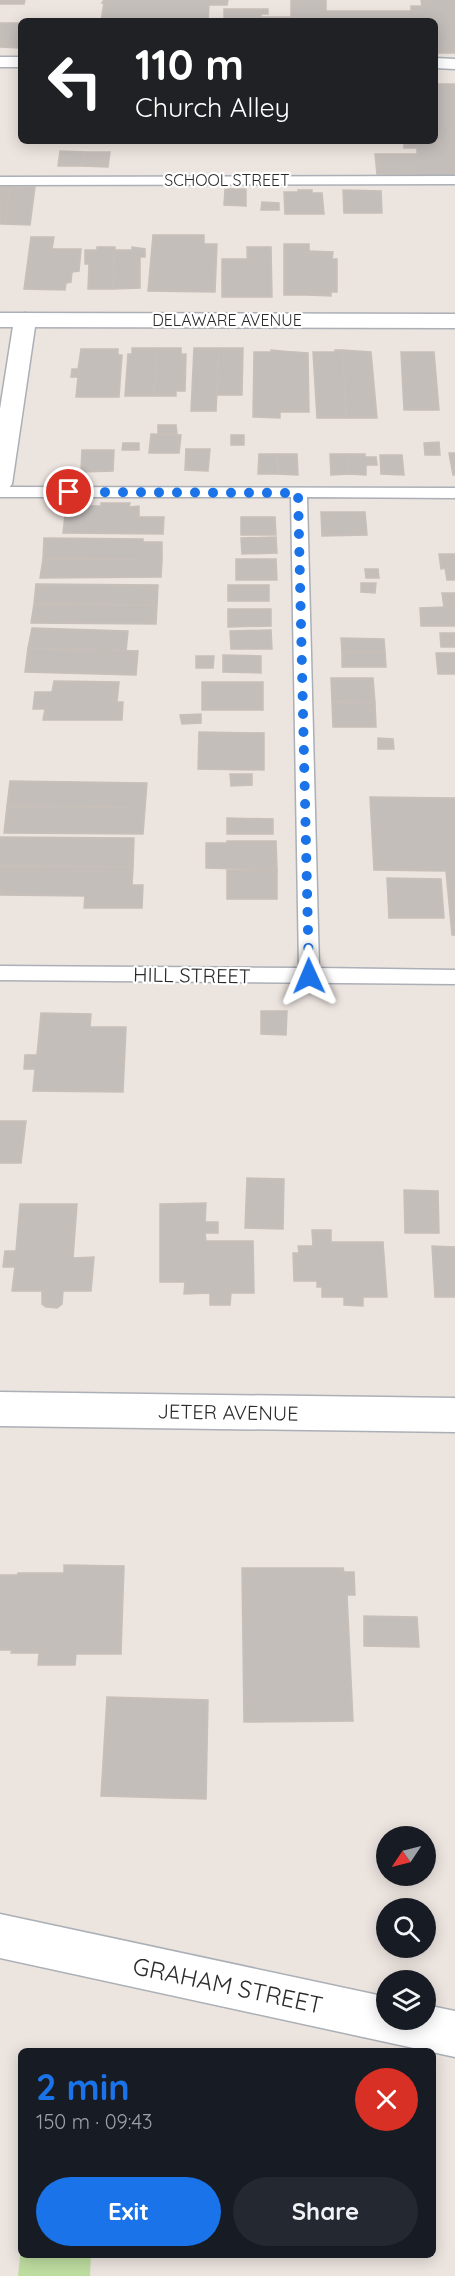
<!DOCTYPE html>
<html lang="en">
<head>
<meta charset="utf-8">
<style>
  :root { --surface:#171b24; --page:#242831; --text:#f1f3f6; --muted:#9ea1a6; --accent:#1a73e8 }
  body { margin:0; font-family:Quicksand,sans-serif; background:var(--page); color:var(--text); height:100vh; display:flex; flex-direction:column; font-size:22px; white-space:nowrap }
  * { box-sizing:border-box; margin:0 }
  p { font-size:20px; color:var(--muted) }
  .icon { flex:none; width:33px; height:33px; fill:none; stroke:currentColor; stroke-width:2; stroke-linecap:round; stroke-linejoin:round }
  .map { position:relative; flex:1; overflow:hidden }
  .drawer { position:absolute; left:18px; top:2048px; width:418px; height:210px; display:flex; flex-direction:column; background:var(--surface); border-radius:9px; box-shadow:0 3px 15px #0003 }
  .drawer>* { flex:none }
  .guide { position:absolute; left:18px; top:18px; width:420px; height:126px; border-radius:9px; box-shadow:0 3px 15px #0003; background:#202124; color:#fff; overflow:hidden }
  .needle { width:39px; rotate:235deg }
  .tools { position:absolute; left:376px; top:1826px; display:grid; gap:12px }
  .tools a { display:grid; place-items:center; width:60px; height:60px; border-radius:50%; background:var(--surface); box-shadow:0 3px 15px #0003; font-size:30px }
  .pin { position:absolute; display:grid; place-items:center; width:51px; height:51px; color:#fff; margin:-26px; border:3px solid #fff; border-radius:50%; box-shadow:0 2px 6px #0007 }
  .me { position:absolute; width:66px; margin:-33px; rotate:359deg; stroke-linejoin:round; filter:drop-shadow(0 0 4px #0008) }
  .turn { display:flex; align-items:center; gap:21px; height:126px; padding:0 18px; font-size:27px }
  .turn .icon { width:78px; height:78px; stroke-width:2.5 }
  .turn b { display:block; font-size:42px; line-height:51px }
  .round { display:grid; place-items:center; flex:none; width:63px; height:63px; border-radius:32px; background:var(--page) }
  .headline { display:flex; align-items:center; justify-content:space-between; height:102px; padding:0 18px }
  h1 { font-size:36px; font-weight:800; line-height:45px; color:var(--accent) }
  .primary-button { display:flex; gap:12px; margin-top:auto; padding:12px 18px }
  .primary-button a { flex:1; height:69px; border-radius:36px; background:var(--accent); color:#fff; font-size:24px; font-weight:800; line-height:69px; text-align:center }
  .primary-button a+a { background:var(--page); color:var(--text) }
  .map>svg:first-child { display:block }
  .green { fill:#bedda0 }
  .building { fill:#c4bebb; stroke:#c7bfb8; stroke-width:1.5 }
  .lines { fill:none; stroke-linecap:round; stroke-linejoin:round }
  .lane-casing { stroke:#abafb6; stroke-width:3 }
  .street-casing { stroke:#abafb6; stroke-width:3 }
  .secondary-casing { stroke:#abafb6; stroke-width:3 }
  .lane { fill:#fff; fill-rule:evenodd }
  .street { fill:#fff; fill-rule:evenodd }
  .secondary { fill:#fff; fill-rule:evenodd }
  .route { stroke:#1a73e8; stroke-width:10; stroke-dasharray:0 18 }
  .labels { text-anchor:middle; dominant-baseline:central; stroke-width:4.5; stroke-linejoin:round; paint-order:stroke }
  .far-street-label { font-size:16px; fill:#2b2b2b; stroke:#fff }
  .street-label { font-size:20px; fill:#2b2b2b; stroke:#fff }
  .near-street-label { font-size:24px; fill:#2b2b2b; stroke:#fff }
</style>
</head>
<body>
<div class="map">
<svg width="455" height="2276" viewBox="0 0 455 2276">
  <rect width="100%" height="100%" fill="#ece4df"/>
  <path class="green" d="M21,2246V2254L91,2255L90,2276H18Z"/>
  <g class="building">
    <path d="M0,0H25L24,4H0Z"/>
    <path d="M228,0L227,5H209L208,21H101L104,3H102L104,0Z"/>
    <path d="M291,0H326V11H411V6H422L421,0H455V53H435V21H224V9H268V14H261V17H291Z"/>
    <path d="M0,23H21V48L0,47Z"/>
    <path d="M435,84H455V175L377,174L375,154H417V148H404V141H435Z"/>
    <path d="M60,151L85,152L83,166H58Z"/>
    <path d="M85,152H110L108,167L83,166Z"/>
    <path d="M0,187H10L5,224H0Z"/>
    <path d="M10,187H35L30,225L5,224Z"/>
    <path d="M225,189H246V206L224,205Z"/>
    <path d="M298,190H312V193H322L324,214H285L284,192H298Z"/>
    <path d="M343,190L381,191L382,213H344Z"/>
    <path d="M262,202L279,203V210H261Z"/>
    <path d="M153,235H204V244H217L215,292L148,291Z"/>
    <path d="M31,237H54L52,249H81L79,271L72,272L71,282L66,283L65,290L24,289Z"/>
    <rect x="284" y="244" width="25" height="51"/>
    <path d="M97,247H115L113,289H88L89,264H85V250H97Z"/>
    <path d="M132,247L145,249V257H140V288L113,289L115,250H132Z"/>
    <path d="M247,247H271L272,297H248Z"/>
    <path d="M309,251L333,252L332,259H337V292H331V296L309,295Z"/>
    <rect x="222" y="259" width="26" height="38"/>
    <path d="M132,348H157L154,396H125L128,354H132Z"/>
    <path d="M157,348H181V354H186L185,391H176V396H154Z"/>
    <path d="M194,348H219L216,411H191Z"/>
    <path d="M219,348H243L242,395H217Z"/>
    <path d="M81,349H118V355H122L119,397H76L78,377H71L72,369H78Z"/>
    <path d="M271,350L280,351V418L253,417L254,352H271Z"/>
    <path d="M335,350H342L347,418H317L313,352H335Z"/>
    <path d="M342,350L371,352L377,418H347Z"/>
    <path d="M280,351L308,353L309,412H280Z"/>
    <path d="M401,352H434L439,410H404Z"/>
    <path d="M158,425H176L177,434H158Z"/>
    <path d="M151,434L181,435L179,453H149Z"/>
    <rect x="231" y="435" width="13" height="10"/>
    <path d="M439,442L440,455H425L424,443Z"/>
    <path d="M123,443H139V450H122Z"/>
    <path d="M186,449H210L208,471L185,470Z"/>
    <path d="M82,450H114L113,471L81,472Z"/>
    <path d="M449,453H455V475H453Z"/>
    <path d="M259,454H277L278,474H258Z"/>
    <path d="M277,454H297L298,475L278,474Z"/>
    <path d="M330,454H348L349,474L331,475Z"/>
    <path d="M348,454H365V457H376L377,465H366V475L349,474Z"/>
    <path d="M380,455H402L404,475L381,474Z"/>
    <path d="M101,503H130L129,507L139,506V517H164L163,534L63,533L66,506H101Z"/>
    <path d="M321,512H365L367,535L322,536Z"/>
    <path d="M241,517H275L276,535H241Z"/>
    <path d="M276,537L277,553L242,554L241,538Z"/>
    <path d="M44,538L143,539V542H162V560L43,559Z"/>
    <path d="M439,554H455V580H447L445,568L441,569Z"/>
    <path d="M43,559L162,560L161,577L40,578Z"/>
    <path d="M236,559H276L277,580H236Z"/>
    <path d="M365,569H378L379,578H366Z"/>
    <path d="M361,583H376L375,593L361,592Z"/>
    <path d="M36,584L158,585L157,605L34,604Z"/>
    <rect x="228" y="585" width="41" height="16"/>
    <path d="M442,593H455V607H444Z"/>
    <path d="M34,604L157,605L156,624L31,623Z"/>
    <path d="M444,607H455V626H421L420,608Z"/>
    <path d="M228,609H271V626L228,627Z"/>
    <path d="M32,628L128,631L126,651L28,648Z"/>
    <path d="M271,630L272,649H231L230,631Z"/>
    <path d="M440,633H455V647H441Z"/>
    <path d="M341,638L384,639L385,652H342Z"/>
    <path d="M28,648L138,651L136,675L25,672Z"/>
    <path d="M342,652H385L386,667H342Z"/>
    <path d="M436,653H455V674H438Z"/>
    <path d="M223,655L261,656V673L223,672Z"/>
    <path d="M196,656H214L213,668H196Z"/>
    <path d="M331,678H373L375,703L332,702Z"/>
    <path d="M54,681L119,682L117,702H123L122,720H43L45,709H33L35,692H52Z"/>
    <rect x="202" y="682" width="61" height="28"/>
    <path d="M332,702L375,703L376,727H333Z"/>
    <path d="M201,714V723L182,724L180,715Z"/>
    <path d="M199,732L264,733V770L198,769Z"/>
    <path d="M378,738L393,739L394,749H378Z"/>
    <path d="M230,774H252V785L231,786Z"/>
    <path d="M10,781L147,783L145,808L7,806Z"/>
    <path d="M370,797L455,798V935H452L446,871L374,870Z"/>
    <path d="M7,806L145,808L143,834L4,833Z"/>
    <path d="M227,818L273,819V834H227Z"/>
    <path d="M0,837L134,838L133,867L0,866Z"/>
    <path d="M227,841H276L277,870L206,868V843H227Z"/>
    <path d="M0,866L133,867L132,885H143L142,908H84L85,896L0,895Z"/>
    <rect x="227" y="870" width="50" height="29"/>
    <path d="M387,878L441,879L444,918H389Z"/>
    <path d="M261,1011H287L286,1035L261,1034Z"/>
    <path d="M41,1013L91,1014L90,1027H126L123,1092L33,1091L35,1069H24L25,1055H37Z"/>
    <path d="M0,1121H26L21,1163H0Z"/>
    <path d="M247,1178L284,1179L283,1229L245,1228Z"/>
    <path d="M404,1190L438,1191L439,1233H405Z"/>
    <path d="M206,1203L205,1222H218V1233H205L206,1241H253L254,1293H231L230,1305H210V1293L184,1294L185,1282H160V1204Z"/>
    <path d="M20,1204H77L73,1258L94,1257L91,1291H63L62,1304L57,1308L46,1307L42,1304V1291H12L15,1267H3L5,1251H16Z"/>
    <path d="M312,1230H331V1242H383L387,1297H363V1306L344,1305V1297H322V1287H317V1281H294L293,1253H299L298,1246H313Z"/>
    <path d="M432,1246L455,1247V1297H435Z"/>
    <path d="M64,1565L124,1566L121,1654H76L75,1665H38L39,1653H11L12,1650H0V1575H17L18,1573H64Z"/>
    <path d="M242,1568H343L344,1572H354L355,1595H347L353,1721L244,1722Z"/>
    <path d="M364,1616L417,1617L419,1647L364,1646Z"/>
    <path d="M107,1697L208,1700L206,1799L101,1796Z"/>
  </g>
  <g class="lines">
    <defs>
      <g id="lane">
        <path d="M455,176V184L0,185V177Z"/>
        <path d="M0,487L455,488V498L307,497L319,968L455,970V984L0,980V966L299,968L291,497H0Z"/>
      </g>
      <g id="street">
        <rect x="0" y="57" width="21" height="10"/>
        <path d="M435,58L455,59V69L435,68Z"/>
        <path d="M25,313L33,315L36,320L12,484L8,489L0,491V409L14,320L17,315Z"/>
        <path d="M0,1392L455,1398V1432L0,1426Z"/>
        <path d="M0,1914L387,1997V2019H426V2005L455,2011V2057L0,1958Z"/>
      </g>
      <path id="secondary" d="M0,313L455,314V328L0,327Z"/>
    </defs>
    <use href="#lane" class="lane-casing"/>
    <use href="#street" class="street-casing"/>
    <use href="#secondary" class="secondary-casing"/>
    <use href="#lane" class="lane"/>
    <use href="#street" class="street"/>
    <use href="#secondary" class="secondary"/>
  </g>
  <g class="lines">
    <path class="route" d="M69,492L298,493L309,976"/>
  </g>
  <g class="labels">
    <g class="far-street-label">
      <text x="227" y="180">SCHOOL STREET</text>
      <text x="227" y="320">DELAWARE AVENUE</text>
    </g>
    <g class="street-label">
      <text transform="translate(192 975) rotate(1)">HILL STREET</text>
      <text transform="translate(228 1412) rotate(1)">JETER AVENUE</text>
    </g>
    <g class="near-street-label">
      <text transform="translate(228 1985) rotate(12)">GRAHAM STREET</text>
    </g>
  </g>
</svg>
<div class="tools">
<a><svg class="needle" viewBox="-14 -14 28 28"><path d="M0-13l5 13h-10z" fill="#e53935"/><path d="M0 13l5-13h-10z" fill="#9ea1a6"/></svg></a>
<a><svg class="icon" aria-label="search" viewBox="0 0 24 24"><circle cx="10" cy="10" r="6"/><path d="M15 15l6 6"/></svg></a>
<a><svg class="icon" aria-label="layers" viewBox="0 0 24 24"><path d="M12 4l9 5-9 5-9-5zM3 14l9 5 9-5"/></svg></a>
</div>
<div class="pin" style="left:69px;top:492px;background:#d93025"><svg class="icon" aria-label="arrive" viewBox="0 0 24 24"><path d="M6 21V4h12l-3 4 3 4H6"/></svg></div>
<svg class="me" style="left:309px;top:976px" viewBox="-20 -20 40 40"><path d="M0-17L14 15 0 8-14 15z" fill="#1a73e8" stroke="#fff" stroke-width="4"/></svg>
<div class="guide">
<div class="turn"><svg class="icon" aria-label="left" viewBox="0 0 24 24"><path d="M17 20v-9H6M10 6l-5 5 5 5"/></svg><div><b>110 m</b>Church Alley</div></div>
</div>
<section class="drawer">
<div class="headline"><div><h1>2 min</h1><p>150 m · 09:43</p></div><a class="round" style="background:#d93025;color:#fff"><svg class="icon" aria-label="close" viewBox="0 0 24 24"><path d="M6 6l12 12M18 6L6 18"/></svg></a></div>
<div class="primary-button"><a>Exit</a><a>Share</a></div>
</section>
</div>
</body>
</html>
